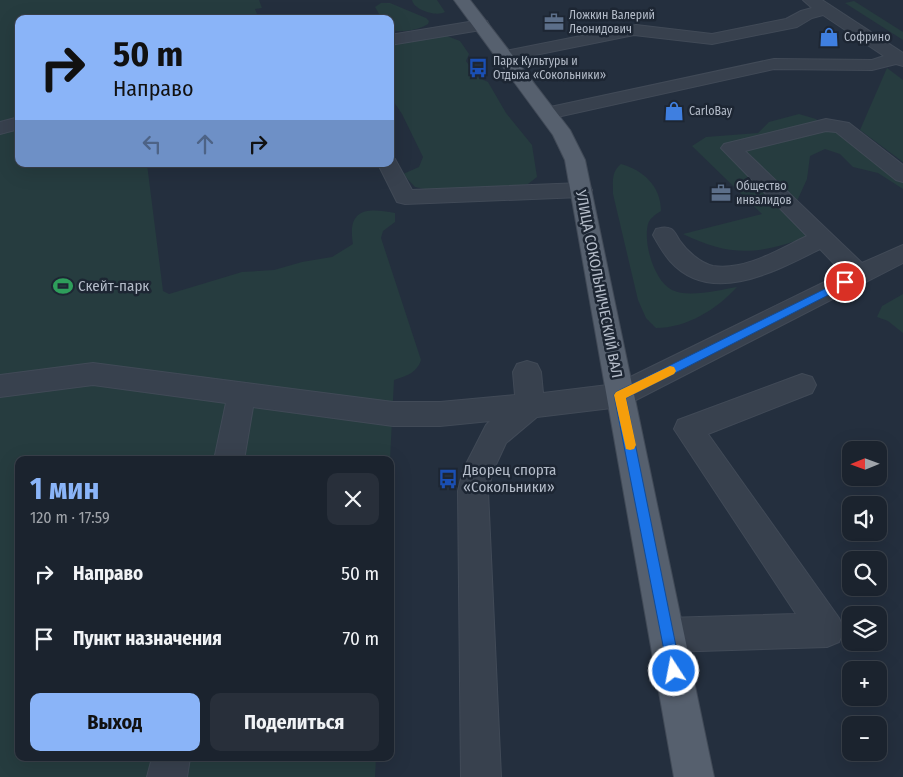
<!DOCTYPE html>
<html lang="ru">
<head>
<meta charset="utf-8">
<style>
  :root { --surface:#1b232e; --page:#282f3a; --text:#f1f3f6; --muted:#a0a4aa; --line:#39404a; --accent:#8ab4f8 }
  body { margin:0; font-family:"Fira Sans Condensed",sans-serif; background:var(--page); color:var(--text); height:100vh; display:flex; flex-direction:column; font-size:19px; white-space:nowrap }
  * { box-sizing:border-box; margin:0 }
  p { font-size:16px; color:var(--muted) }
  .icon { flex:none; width:28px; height:28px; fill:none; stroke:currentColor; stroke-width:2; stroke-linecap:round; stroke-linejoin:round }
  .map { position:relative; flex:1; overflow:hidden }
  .sheet { position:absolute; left:15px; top:456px; width:379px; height:305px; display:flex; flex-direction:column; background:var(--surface); border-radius:10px; box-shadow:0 5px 20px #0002,0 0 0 1px var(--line) }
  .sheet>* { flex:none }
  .banner { position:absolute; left:15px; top:15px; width:379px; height:152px; border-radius:10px; box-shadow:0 5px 20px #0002,0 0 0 1px var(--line); background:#8ab4f8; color:#111; overflow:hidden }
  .needle { width:32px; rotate:269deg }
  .fabs { position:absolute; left:842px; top:441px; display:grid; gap:10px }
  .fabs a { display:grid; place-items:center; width:45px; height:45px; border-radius:10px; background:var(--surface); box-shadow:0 5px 20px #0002,0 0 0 1px var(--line); font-size:25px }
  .pin { position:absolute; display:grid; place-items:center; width:42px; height:42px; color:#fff; margin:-21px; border:2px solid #fff; border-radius:50%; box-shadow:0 1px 5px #0007 }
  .me { position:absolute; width:55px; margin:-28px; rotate:349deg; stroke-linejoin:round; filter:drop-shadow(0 0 4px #0008) }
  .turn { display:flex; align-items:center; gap:18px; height:105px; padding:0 15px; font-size:22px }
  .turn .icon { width:65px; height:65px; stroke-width:2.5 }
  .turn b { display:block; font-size:35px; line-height:42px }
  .lanes { display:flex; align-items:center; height:48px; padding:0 15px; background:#0003; justify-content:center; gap:25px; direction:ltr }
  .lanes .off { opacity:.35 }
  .round { display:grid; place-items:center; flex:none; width:52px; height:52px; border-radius:10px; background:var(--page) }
  .overview { display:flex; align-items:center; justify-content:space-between; height:85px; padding:0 15px }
  h1 { font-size:30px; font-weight:700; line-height:38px; color:var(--accent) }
  .action { display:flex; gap:10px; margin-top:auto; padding:10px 15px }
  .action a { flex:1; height:58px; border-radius:10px; background:var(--accent); color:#111; font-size:20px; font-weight:700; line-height:58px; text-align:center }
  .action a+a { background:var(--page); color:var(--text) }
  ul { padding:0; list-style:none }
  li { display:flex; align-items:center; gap:15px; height:65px; padding:0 15px }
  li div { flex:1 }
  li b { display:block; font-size:19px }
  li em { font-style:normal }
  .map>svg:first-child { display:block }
  .green { fill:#263c3f }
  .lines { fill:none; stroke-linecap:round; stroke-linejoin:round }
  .minor-casing { stroke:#414a57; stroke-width:2 }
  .major-casing { stroke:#414a57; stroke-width:2 }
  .minor { fill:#38414e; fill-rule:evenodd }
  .major { fill:#56606e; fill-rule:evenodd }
  .route { fill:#1a73e8; stroke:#114b97 }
  .slow { fill:#f59e0b }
  .labels { text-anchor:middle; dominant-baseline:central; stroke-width:5; stroke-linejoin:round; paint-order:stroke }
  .far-poi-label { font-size:12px; fill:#b4bcc9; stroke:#1d2633; text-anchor:start }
  .street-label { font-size:15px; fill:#b4bcc9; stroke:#1d2633 }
  .poi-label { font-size:15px; fill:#b4bcc9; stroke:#1d2633; text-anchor:start }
</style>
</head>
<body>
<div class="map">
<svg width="903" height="777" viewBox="0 0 903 777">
  <rect width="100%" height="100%" fill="#242f3e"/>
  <g class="green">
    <path d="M0,0H259L262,8L255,9L259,19H19V164H147L163,291L169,294L242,272L274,270L302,262L332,257L353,244C347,209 366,207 395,213V222L383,231L381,238L421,360C417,373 406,376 394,380L390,460H19V758H376L375,777H0Z"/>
    <path d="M412,0H437L445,12C436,17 414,10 412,0Z"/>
    <path d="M854,1L903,32V40L845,3Z"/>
    <path d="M381,3H390L426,18L429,21L428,24C419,30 401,33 390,30V19H382L375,7Z"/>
    <path d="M447,36L460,41L469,54L466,61L477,77L488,82L506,113L532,145L537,177L528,184L516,187L434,191L415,187L403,174L419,167L423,157L402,114L390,96V44Z"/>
    <path d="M887,68L903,80V162L860,130Z"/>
    <path d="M799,114L816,119L826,131L839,132L903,178V189L878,173L853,167L840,154L825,149L810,156L807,179L792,212L810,232C804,240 795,241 786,244C745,256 721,252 683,234L762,214L692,146L706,137L758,133L769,122Z"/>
    <path d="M621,164C643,170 661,186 661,211C656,214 650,218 648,224C643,243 654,281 672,290C688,298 720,290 737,287C717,309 687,328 656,328L646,318L638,300L613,194C613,182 611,172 621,164Z"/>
    <path d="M903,294V333L888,321L877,317L882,306Z"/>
  </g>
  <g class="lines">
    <defs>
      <g id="minor">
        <path d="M803,0H822L903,53V66L896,64L872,70L774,69L548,119L541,117L538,113L541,109L774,59L872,60L884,56L823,15L812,18L797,27L712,44L634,35L505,61L499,60L496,56L499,52L505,51L636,25L712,34L786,19L801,11L812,8Z"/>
        <path d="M481,20L487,21L489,25L487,29L390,45V35Z"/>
        <path d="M19,117V129L0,134V122Z"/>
        <path d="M826,119L849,123L903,165V182L896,180L836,132L826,131L745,151L862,263L903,245V263L630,403L620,407L537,417L506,443L493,471L488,491L501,777H461L458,491L463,470L486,425L490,421L440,426H393L253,407L244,460H214L226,403L93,385L0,397V375L93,363L393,402H440L515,395L513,372L517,364L527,361L537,364L541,372L543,393L616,384L843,273L820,249C776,271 711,307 670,261C663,253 658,244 653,235L656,229C661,228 665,226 671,229C675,231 677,237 680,241C687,251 700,263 713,266C746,271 779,249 807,236L721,148L724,144Z"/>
        <path d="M390,158L395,159L412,190L581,183L589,185L592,190L589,195L581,197L405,204L397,202L378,164H390Z"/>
        <path d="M802,374L812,377L816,385L812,393L708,434L839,618L844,630L839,642L827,647L667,652L655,647L650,635L655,623L667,618L796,614L674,429L678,420Z"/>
        <path d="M152,758H190L187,777H147Z"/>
      </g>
      <path id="major" d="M454,0H470L570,130L585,160L714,777H674L565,160L553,135Z"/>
    </defs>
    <use href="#minor" class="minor-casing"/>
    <use href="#major" class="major-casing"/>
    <use href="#minor" class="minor"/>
    <use href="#major" class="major"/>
  </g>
  <path class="route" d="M845,279L848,280V285L626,398L681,671L679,676L674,678L669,676L614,395L616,392Z"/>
  <path class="slow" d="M670,366L674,367L676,371L674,374L626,398L636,445L634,449L630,450L626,449L614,395L616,392Z"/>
  <defs>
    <symbol id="office-bare" viewBox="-9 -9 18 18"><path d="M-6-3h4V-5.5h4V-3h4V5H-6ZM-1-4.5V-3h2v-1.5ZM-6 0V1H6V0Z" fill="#5c6f8a" stroke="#1d2633" stroke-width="2.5" paint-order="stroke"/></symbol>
    <symbol id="shop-bare" viewBox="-9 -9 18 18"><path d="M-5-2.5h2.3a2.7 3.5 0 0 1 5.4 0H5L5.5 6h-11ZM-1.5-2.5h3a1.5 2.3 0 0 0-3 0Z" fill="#3f7fe0" stroke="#1d2633" stroke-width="2.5" paint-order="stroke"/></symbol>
    <symbol id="bus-bare" viewBox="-9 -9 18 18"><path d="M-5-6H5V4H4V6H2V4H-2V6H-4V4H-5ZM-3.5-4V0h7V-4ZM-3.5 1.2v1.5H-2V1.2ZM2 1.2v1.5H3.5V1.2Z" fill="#1a4fb4" stroke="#1d2633" stroke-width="2.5" paint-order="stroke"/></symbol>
    <symbol id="stadium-bare" viewBox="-9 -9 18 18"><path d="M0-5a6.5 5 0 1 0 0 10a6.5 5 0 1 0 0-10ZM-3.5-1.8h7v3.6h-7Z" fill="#2e9e5b" stroke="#1d2633" stroke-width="2.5" paint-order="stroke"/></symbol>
  </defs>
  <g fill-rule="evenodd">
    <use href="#office-bare" x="540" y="8" width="28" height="28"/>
    <use href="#shop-bare" x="815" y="23" width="28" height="28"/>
    <use href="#bus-bare" x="464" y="54" width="28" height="28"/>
    <use href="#shop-bare" x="660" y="97" width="28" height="28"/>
    <use href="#office-bare" x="707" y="179" width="28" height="28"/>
    <use href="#stadium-bare" x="49" y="272" width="28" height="28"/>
    <use href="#bus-bare" x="434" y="465" width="28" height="28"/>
  </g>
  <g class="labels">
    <g class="far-poi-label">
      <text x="569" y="15">Ложкин Валерий<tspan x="569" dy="14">Леонидович</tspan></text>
      <text x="844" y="37">Софрино</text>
      <text x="493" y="61">Парк Культуры и<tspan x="493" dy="14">Отдыха «Сокольники»</tspan></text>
      <text x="689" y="111">CarloBay</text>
      <text x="736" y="186">Общество<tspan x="736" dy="14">инвалидов</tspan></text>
    </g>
    <g class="street-label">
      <text transform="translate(599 284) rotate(79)">УЛИЦА СОКОЛЬНИЧЕСКИЙ ВАЛ</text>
    </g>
    <g class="poi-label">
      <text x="78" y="286">Скейт-парк</text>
      <text x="463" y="470">Дворец спорта<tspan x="463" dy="17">«Сокольники»</tspan></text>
    </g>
  </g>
</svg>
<div class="fabs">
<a><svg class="needle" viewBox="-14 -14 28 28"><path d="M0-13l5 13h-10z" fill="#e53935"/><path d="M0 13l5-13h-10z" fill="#a0a4aa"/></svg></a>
<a><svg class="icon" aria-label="sound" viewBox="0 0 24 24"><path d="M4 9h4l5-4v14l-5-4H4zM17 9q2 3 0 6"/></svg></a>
<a><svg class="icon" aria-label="search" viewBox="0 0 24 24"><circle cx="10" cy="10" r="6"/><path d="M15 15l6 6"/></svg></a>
<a><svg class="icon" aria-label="layers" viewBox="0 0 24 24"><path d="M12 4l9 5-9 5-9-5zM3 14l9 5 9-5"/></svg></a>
<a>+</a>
<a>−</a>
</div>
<div class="pin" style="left:845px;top:282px;background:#d93025"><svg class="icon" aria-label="arrive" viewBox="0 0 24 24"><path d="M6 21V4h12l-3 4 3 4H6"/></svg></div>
<svg class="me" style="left:674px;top:671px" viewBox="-20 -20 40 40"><circle r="17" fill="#1a73e8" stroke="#fff" stroke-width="3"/><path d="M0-11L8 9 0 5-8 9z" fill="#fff"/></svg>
<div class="banner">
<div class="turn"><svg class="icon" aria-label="right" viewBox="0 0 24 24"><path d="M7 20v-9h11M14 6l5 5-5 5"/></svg><div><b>50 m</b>Направо</div></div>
<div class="lanes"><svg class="icon off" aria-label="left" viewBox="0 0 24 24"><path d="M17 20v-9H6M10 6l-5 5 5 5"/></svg><svg class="icon off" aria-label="ahead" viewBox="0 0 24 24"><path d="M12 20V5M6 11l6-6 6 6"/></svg><svg class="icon" aria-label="right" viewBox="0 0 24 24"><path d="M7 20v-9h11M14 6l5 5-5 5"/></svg></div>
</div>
<section class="sheet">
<div class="overview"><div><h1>1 мин</h1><p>120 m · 17:59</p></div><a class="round"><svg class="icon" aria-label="close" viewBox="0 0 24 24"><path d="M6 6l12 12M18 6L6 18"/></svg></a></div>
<ul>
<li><svg class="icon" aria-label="right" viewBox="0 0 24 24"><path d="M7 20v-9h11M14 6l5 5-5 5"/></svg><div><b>Направо</b></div><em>50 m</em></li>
<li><svg class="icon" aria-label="arrive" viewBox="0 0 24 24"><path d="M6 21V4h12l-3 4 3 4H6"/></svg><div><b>Пункт назначения</b></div><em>70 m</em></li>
</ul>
<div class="action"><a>Выход</a><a>Поделиться</a></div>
</section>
</div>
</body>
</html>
